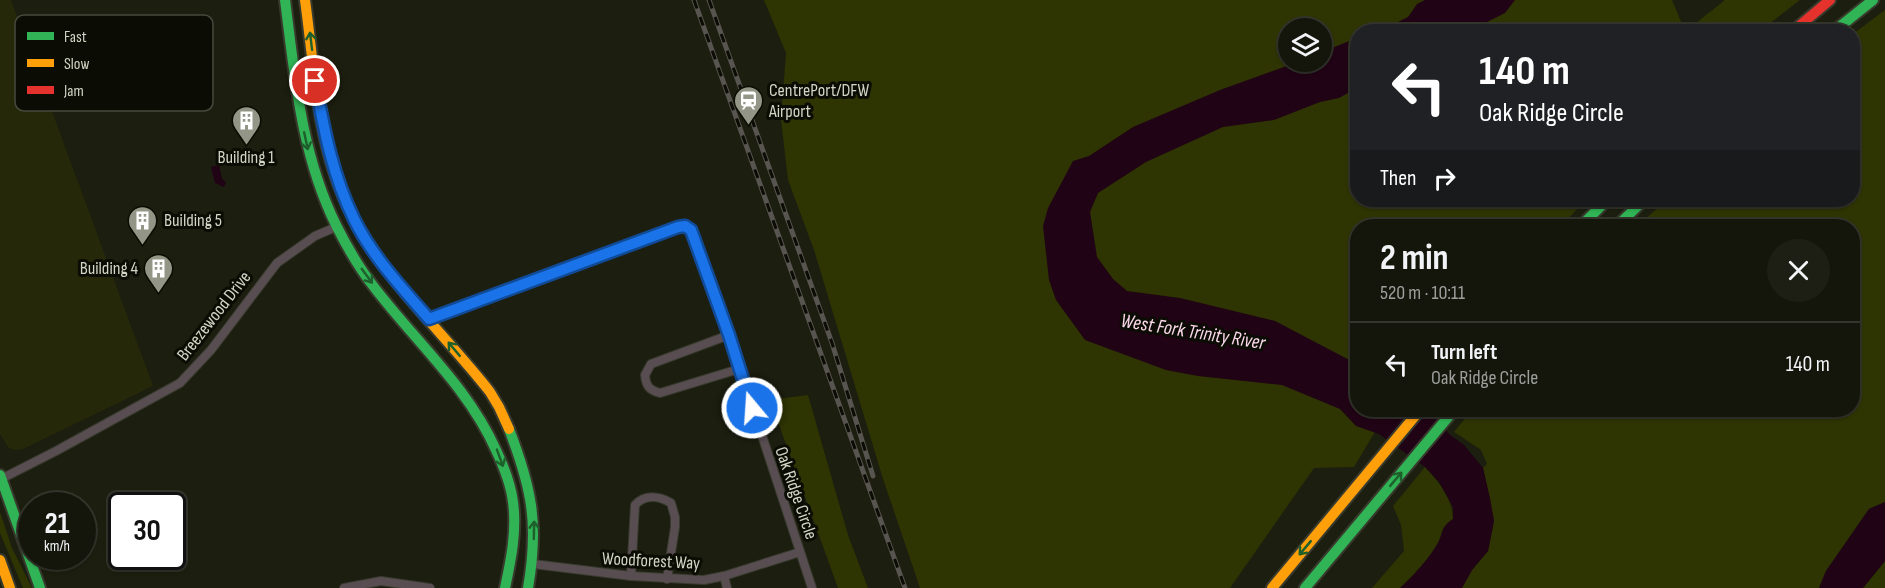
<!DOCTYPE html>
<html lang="en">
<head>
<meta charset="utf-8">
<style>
  :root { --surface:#15160b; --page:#1e1f14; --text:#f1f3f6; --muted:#9d9f9d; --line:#34352c }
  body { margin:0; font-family:"Sofia Sans Condensed",sans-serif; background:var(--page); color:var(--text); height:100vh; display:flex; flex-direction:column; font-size:22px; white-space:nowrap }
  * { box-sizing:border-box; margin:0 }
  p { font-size:20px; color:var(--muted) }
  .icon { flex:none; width:33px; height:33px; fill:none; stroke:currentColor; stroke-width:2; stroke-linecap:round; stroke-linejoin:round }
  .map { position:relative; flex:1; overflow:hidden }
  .sheet { position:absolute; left:1350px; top:219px; width:510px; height:198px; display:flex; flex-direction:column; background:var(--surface); border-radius:24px; box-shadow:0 2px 4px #0004,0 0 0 2px var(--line) }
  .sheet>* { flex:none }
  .hud { position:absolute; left:1350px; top:24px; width:510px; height:183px; border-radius:24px; box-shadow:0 2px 4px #0004,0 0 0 2px var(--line); background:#202124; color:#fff; overflow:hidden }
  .buttons { position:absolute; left:1278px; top:18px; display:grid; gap:12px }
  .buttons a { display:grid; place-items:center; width:54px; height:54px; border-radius:50%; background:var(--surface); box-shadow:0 2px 4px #0004,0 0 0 2px var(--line); font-size:30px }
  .speed { position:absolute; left:18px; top:492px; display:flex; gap:12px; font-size:30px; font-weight:700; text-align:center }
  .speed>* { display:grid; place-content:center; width:78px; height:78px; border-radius:50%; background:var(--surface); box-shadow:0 2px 4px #0004,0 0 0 2px var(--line); line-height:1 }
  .speed small { font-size:15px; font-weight:400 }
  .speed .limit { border:3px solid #111; border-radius:9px; background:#fff; color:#111 }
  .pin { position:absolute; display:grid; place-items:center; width:51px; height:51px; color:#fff; margin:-26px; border:3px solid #fff; border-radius:50%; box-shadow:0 2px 6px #0007 }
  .me { position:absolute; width:66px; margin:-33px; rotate:342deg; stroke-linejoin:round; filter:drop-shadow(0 0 4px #0008) }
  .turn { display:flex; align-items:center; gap:21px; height:126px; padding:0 30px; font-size:27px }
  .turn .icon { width:78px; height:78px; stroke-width:2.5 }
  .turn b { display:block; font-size:42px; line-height:51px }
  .then { display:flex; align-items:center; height:57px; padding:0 30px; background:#0003; gap:12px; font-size:22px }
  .round { display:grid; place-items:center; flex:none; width:63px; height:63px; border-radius:32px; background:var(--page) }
  .headline { display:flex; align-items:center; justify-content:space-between; height:102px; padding:0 30px }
  h1 { font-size:36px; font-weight:700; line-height:45px }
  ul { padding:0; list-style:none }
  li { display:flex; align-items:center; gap:18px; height:84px; padding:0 30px; border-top:2px solid var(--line) }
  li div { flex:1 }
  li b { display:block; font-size:22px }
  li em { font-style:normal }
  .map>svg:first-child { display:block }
  .built { fill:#262909 }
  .green { fill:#2e3402; fill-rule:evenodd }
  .water { fill:#200315 }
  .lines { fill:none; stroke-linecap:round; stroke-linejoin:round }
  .street-casing { stroke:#383a2e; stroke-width:10 }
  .fast-casing { stroke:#383a2e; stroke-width:14 }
  .slow-casing { stroke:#383a2e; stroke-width:14 }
  .jam-casing { stroke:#383a2e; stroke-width:14 }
  .street { stroke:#584d51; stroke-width:8 }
  .fast { stroke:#30b455; stroke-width:10 }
  .slow { stroke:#ff9f0a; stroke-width:10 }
  .jam { stroke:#e5322d; stroke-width:10 }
  .rail-casing { stroke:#585450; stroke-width:5 }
  .rail { stroke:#0b0c03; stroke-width:3; stroke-dasharray:9; stroke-linecap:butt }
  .oneway { stroke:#1e602c }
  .route-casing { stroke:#114b97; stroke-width:15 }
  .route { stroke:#1a73e8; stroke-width:10 }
  .labels { text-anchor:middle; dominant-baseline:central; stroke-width:6; stroke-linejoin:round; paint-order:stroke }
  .poi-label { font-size:18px; fill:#d3d6c6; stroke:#0b0c03; text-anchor:start }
  .street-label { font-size:18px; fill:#d3d6c6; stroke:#0b0c03 }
  .water-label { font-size:20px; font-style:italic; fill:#fcd8ec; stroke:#0b0c03 }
  .key { fill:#0b0c03; stroke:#47493e; stroke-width:1.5 }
  .key-label { font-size:16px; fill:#d3d6c6 }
</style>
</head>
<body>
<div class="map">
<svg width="1885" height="588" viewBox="0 0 1885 588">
  <rect width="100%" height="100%" fill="#1c1e0f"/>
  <path class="built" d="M0,0H11L153,386L23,449L16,450L9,448L0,434Z"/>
  <g class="green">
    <path d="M764,0H1672L1685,31L1358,32V200H1586L1561,226H1358V410H1388L1354,467L1314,468L1230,588H920L883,479L814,250L788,180L781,119L786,53ZM1288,28H1322V62H1288Z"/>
    <path d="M1725,0H1800L1760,31H1686Z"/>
    <path d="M1885,10V502L1869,509L1826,571L1819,588H1462L1472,570L1488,551L1494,521L1483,468L1487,464L1481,450L1454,432L1472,410H1852V226H1638L1666,200H1852L1853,34Z"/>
    <path d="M808,395L848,535L868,588H838L770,400Z"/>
    <path d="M1425,467C1439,482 1453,499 1453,520C1440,528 1444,532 1438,543C1428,560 1414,575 1400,588H1372L1404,551L1401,525L1393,506Z"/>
    <path d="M0,512L12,548L32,588H23L0,533Z"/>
    <path d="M1885,561V588H1863Z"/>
  </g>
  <g class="water">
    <path d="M1425,0H1515L1505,13L1469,31H1380L1408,17L1417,4Z"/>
    <path d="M1357,38V88L1339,98L1320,102L1274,120L1223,127L1146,162L1098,193L1090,212L1097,257L1113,279L1127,291L1180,298L1275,321L1357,364L1358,410H1429L1449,434L1464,445L1483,468L1490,498L1494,521L1488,551L1472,570L1462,588H1400C1414,575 1428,560 1438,543C1444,531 1440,528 1453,519V507L1439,482L1425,467L1379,434L1356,426L1340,409L1282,385L1198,376L1166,370L1085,340L1056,300L1049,280L1043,226L1048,208L1073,161L1089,156L1133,127L1220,90L1298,62H1322V52Z"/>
    <path d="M219,165L222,179L226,182L224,187L215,183L211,167Z"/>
    <path d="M1885,502V561L1863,588H1819L1826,571L1869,509Z"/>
  </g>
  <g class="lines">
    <defs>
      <g id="street">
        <path d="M429,319L677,227L685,226L691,230L729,335L812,588"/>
        <path d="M729,335L651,364L645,375C646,386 649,390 660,393L739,369"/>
        <path d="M1,479L56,451L180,383L211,350L277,263L315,236L336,227"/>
        <path d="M533,564L631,576L704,580L724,576L800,552"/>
        <path d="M631,576L635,505C645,494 659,496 671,503L675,517V527L667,579"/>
        <path d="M724,576L727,588"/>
        <path d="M344,588L381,581L430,588"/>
      </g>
      <g id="fast">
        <path d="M285,0C295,77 301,154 336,225C347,247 359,268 374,287C416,342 468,387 496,450C504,467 511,485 513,502C517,531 511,560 505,588"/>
        <path d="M1833,32L1873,0"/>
        <path d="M1581,226L1607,200"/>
        <path d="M1617,226L1644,200"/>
        <path d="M509,429C532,489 539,524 528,588"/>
        <path d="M0,475L40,588"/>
        <path d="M1305,588L1454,410"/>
      </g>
      <g id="slow">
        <path d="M305,0C314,65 317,135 343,196C375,272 440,328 490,392L499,407L509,429"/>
        <path d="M0,560L10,588"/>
        <path d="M1272,588L1420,410"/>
      </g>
      <path id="jam" d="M1792,32L1830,0"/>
    </defs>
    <use href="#street" class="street-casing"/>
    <use href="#fast" class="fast-casing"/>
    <use href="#slow" class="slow-casing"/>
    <use href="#jam" class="jam-casing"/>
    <use href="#street" class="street"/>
    <use href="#fast" class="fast"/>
    <use href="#slow" class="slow"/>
    <use href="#jam" class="jam"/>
    <defs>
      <g id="rail">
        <path d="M694,0L905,588"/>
        <path d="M709,0L832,343L873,476"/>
      </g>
    </defs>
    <use href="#rail" class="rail-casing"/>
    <use href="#rail" class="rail"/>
  </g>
  <defs><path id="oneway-shaft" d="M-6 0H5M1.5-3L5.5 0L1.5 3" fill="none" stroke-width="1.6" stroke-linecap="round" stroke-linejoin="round" transform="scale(1.5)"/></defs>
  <g class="oneway">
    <use href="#oneway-shaft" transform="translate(311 41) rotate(-97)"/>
    <use href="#oneway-shaft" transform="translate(306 141) rotate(78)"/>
    <use href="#oneway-shaft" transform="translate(367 276) rotate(54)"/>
    <use href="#oneway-shaft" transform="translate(454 349) rotate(-130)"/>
    <use href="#oneway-shaft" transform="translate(500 458) rotate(70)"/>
    <use href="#oneway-shaft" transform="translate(1396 479) rotate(-50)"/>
    <use href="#oneway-shaft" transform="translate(534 530) rotate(-89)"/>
    <use href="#oneway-shaft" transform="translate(1305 548) rotate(130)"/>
  </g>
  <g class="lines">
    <defs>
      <path id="route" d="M315,81C324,129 332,174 354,219C372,256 402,288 429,319L678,227L685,226L691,230L695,241L729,335L752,408"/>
    </defs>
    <use href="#route" class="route-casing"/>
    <use href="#route" class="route"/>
  </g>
  <defs>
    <symbol id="station-pin" viewBox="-11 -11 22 30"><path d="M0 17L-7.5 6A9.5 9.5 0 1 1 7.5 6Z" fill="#939686" stroke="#0b0c03"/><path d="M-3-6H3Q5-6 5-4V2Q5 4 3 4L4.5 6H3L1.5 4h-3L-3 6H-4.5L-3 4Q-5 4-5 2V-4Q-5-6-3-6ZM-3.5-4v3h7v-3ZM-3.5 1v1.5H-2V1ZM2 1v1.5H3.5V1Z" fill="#fff"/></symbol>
    <symbol id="building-pin" viewBox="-11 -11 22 30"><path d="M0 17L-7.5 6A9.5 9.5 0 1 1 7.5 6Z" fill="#939686" stroke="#0b0c03"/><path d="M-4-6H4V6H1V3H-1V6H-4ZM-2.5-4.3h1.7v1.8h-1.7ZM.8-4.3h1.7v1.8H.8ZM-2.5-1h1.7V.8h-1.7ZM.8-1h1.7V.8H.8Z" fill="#fff"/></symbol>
  </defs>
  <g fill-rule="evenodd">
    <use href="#station-pin" x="732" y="84" width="33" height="45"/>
    <use href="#building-pin" x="230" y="104" width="33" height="45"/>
    <use href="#building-pin" x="126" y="204" width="33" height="45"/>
    <use href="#building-pin" x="142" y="252" width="33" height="45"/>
  </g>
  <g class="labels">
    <g class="poi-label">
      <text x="769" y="90">CentrePort/DFW<tspan x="769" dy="21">Airport</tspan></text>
      <text x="246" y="157" text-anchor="middle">Building 1</text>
      <text x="164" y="220">Building 5</text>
      <text x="138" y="268" text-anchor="end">Building 4</text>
    </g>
    <g class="street-label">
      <text transform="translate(214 316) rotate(-52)">Breezewood Drive</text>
      <text transform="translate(796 493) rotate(71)">Oak Ridge Circle</text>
      <text transform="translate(651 561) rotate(3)">Woodforest Way</text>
    </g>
    <g class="water-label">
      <text transform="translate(1193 332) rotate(9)">West Fork Trinity River</text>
    </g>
  </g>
  <rect x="15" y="15" width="198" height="96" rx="9" class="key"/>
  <rect x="27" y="32" width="27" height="8" fill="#30b455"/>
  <rect x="27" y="59" width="27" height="8" fill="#ff9f0a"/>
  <rect x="27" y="86" width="27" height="8" fill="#e5322d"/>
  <g class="key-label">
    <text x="64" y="42">Fast</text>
    <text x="64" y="69">Slow</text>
    <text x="64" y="96">Jam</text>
  </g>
</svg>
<div class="buttons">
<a><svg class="icon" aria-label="layers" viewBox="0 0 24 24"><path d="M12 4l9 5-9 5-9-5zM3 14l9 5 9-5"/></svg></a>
</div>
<div class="speed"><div>21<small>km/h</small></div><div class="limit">30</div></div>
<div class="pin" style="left:315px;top:81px;background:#d93025"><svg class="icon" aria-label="arrive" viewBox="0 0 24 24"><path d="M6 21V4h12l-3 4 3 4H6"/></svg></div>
<svg class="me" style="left:752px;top:408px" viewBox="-20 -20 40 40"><circle r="17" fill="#1a73e8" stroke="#fff" stroke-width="3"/><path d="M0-11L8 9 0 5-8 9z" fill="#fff"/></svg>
<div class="hud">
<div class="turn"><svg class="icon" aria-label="left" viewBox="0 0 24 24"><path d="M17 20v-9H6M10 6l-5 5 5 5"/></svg><div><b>140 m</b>Oak Ridge Circle</div></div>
<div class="then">Then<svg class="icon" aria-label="right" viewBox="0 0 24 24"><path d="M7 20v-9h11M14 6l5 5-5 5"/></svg></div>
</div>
<section class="sheet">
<div class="headline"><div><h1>2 min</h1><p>520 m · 10:11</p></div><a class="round"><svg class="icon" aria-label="close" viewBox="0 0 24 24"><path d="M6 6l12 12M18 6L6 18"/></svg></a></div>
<ul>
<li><svg class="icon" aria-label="left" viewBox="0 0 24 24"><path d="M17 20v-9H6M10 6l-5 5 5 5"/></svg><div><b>Turn left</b><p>Oak Ridge Circle</p></div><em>140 m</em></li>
</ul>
</section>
</div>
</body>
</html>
